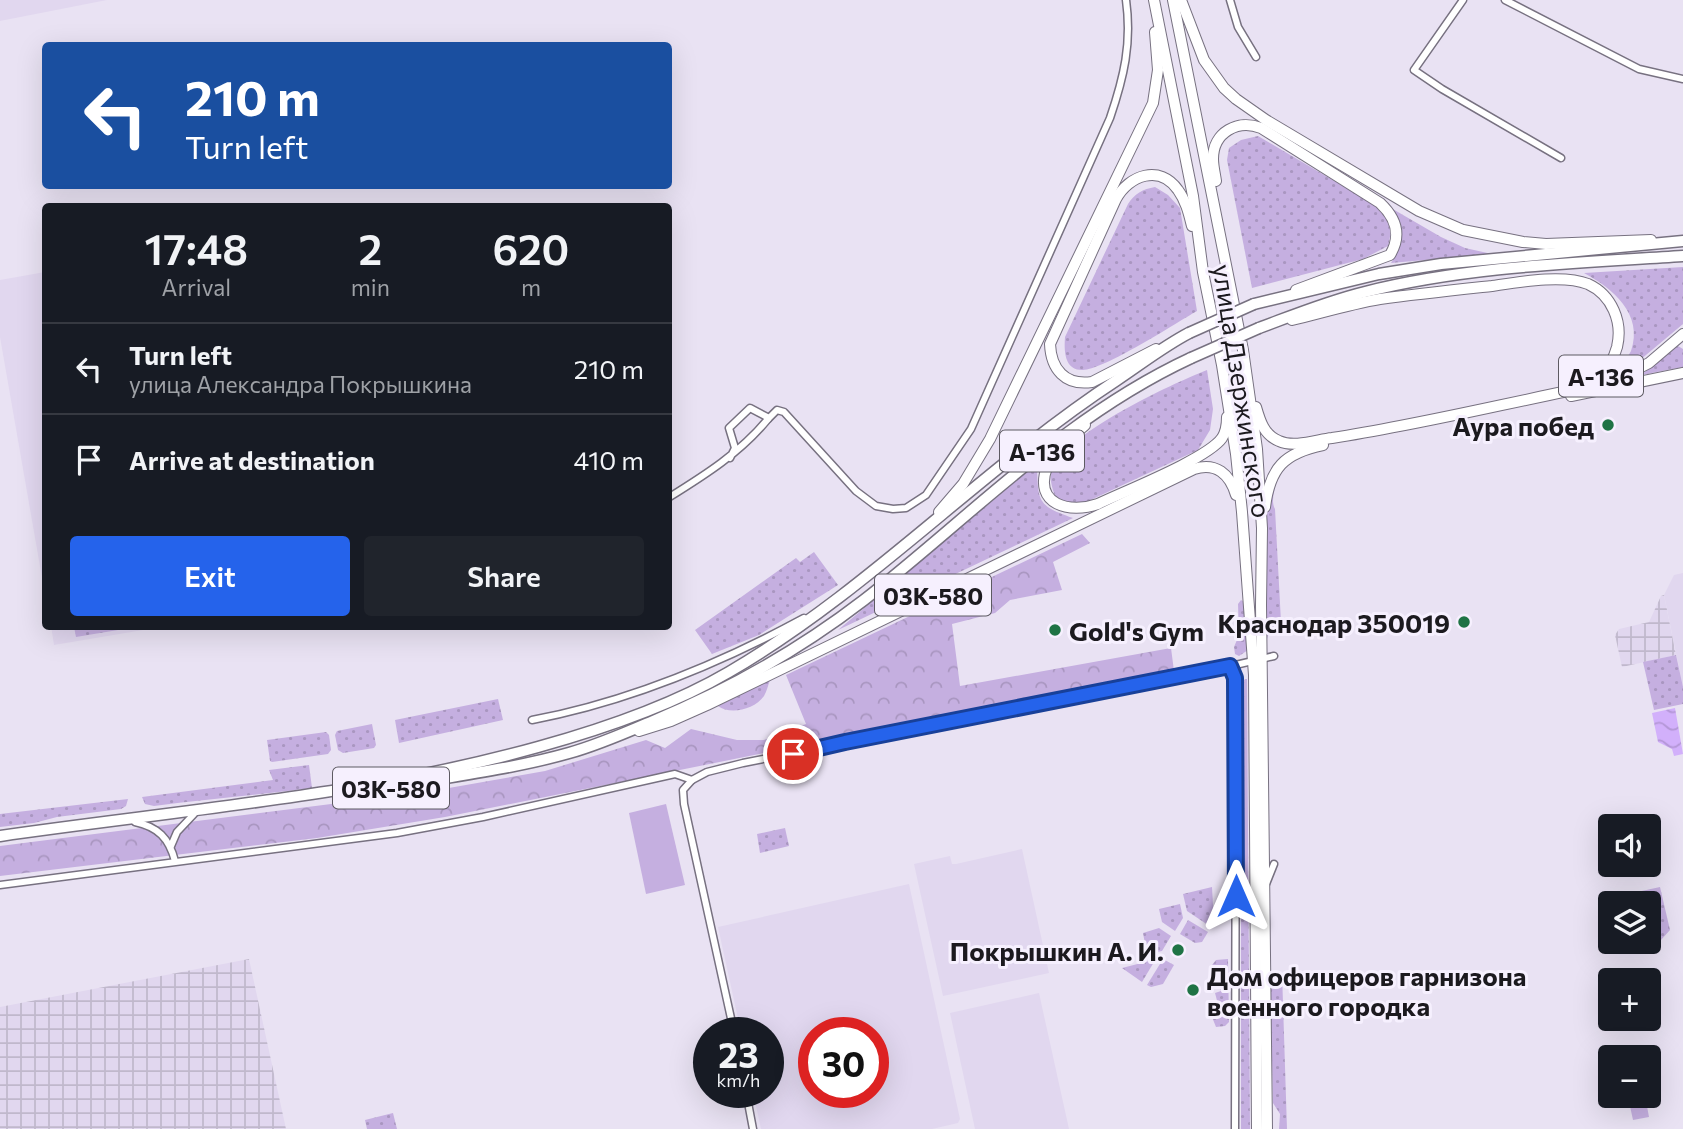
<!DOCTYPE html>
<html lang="en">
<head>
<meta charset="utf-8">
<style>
  :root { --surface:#171b24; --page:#20242c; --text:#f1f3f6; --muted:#9ea1a6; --line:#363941; --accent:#2563eb }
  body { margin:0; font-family:Commissioner,sans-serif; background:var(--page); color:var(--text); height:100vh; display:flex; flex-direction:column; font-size:26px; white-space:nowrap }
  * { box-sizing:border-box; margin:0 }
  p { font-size:23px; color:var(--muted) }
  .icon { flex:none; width:38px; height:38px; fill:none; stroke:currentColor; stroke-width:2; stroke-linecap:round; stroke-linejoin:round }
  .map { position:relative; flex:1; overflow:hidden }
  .drawer { position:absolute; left:42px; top:203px; width:630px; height:427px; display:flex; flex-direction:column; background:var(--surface); border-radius:7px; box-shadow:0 7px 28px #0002 }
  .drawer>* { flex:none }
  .guide { position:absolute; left:42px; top:42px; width:630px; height:147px; border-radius:7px; box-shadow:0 7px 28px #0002; background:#1a4fa0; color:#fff; overflow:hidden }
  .tools { position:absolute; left:1598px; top:814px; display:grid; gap:14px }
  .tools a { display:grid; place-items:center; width:63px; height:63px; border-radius:7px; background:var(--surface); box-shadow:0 7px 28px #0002; font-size:35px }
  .speed { position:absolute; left:693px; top:1017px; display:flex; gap:14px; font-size:35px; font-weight:700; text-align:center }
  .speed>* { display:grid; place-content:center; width:91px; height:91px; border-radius:50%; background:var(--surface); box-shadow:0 7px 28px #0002; line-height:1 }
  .speed small { font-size:18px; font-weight:400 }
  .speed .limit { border:10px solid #d22; background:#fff; color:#111 }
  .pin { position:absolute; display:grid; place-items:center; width:60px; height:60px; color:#fff; margin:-30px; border:4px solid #fff; border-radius:50%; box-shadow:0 2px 7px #0007 }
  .me { position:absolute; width:77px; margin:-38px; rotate:0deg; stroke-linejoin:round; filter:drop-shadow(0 0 5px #0008) }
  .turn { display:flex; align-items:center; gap:24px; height:147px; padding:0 28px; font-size:32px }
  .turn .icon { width:91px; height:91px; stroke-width:2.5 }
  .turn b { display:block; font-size:49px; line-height:60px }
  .eta { display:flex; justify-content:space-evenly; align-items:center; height:119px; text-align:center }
  .eta b { font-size:42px; font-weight:600; line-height:49px }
  .action { display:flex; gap:14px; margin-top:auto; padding:14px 28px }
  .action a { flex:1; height:80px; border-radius:7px; background:var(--accent); color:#fff; font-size:28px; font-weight:600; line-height:80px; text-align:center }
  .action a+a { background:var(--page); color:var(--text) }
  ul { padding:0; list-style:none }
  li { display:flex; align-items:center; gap:21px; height:91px; padding:0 28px; border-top:2px solid var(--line) }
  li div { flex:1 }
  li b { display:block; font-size:26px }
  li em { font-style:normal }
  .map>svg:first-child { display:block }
  .built { fill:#e1d7ef; fill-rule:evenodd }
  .industrial { fill:url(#industrial-grid) }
  .grass { fill:url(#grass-dots) }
  .forest { fill:url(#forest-crowns) }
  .pitch { fill:#c5afe0 }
  .water { fill:url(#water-waves) }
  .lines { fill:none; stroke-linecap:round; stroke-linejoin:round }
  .street-casing { stroke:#777180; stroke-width:9 }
  .primary-casing { stroke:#777180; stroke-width:12 }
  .highway-casing { stroke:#777180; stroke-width:13 }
  .street { stroke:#fff; stroke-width:6 }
  .primary { stroke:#fff; stroke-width:10 }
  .highway { stroke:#fff; stroke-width:10 }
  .highway-bridge-casing { stroke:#777180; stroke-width:13; stroke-linecap:butt }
  .highway-bridge { stroke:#fff; stroke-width:10 }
  .route-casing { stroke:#184099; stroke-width:18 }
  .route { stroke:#2563eb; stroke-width:12 }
  .poi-dot { fill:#1f7345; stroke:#f6f0fe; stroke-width:2.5 }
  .labels { text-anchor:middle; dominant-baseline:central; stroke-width:6; stroke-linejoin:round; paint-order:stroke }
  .shield { fill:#f6f0fe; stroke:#5d5a62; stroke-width:2 }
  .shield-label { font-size:24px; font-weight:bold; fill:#1c1a1f }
  .street-label { font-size:26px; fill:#1c1a1f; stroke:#f6f0fe }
  .poi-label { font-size:26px; font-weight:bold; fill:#1c1a1f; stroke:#f6f0fe; text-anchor:end }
</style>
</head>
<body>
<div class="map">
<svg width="1683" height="1129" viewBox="0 0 1683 1129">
  <defs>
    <pattern id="industrial-grid" width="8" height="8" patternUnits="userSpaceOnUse" patternTransform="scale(1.75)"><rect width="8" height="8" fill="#e1d7ef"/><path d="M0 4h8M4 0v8" fill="none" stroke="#c0b8cc"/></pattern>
    <pattern id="grass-dots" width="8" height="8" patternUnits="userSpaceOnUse" patternTransform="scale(1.75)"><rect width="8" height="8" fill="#c5afe0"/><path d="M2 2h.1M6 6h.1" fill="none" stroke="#a996c0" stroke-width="1.8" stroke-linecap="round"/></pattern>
    <pattern id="forest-crowns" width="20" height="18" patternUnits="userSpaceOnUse" patternTransform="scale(1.75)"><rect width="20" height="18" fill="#c5afe0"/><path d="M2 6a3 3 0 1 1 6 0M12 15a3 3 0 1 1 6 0" fill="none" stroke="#a996c0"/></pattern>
    <pattern id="water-waves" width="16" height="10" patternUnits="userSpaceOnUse" patternTransform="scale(1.75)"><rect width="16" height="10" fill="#d2b0fb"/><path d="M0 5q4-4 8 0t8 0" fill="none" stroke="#b497d7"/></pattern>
  </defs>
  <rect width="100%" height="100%" fill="#e9e2f3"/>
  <g class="built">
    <path d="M0,0H107L0,21Z"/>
    <path d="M45,272H46L45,595L0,337V280Z"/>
    <path d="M1683,573V687L1664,595L1674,575Z"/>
    <path d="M51,626L161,627L54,645Z"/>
    <path d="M1022,849L1049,973L943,996L914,864L950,856L952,864H956Z"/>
    <path d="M909,884L960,1119L958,1123L932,1129H761L753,1092H768V1032H741L718,927ZM814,1032H873V1092H814Z"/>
    <path d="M1039,993L1069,1129H975L950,1013Z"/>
  </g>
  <g class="industrial">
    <path d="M1664,595L1676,655L1622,667L1615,635L1619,629L1649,622L1661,596Z"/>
    <path d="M249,959L286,1129H0V1007Z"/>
  </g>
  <g class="grass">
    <path d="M1258,136L1380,208C1389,222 1393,229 1388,246L1363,259L1252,288L1227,160L1229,148L1241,140Z"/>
    <path d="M1155,187L1168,195L1180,208L1197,311C1176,323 1102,371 1082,370C1064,370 1064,350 1065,337L1128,204C1134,194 1143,189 1155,187Z"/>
    <path d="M1391,208L1441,237L1465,248L1492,254L1391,263C1405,243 1401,229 1391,208Z"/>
    <path d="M1683,267V324L1634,365L1609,376C1616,369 1627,360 1631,351C1644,314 1612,288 1584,273Z"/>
    <path d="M1678,346L1683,349V367L1641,375Z"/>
    <path d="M1207,370L1213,409L1210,430L1198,450L1082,504H1072L1056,498C1052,489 1048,475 1053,466C1072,431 1169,385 1207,370Z"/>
    <path d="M1037,467C1038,502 1038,506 1073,518L838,630L1028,471Z"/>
    <path d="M1275,481C1276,491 1270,499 1275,509L1281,622L1279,628L1269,633L1267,639V507Z"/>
    <path d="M814,552L838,585L759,635L712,654L695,630L796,558L800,562Z"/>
    <path d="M1241,600L1244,602L1248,650L1239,656L1235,654L1234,647L1239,635L1238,604Z"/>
    <path d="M74,627V626L136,627L76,637Z"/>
    <path d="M1676,655L1683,687V704L1654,710L1643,662Z"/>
    <path d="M1245,679H1247L1250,1129H1241V684Z"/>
    <path d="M770,680C768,685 767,691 764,696C754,710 730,715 718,706Z"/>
    <path d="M498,699L503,720L399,743L395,720Z"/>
    <path d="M372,724L376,745L374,748L343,753L338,750L335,735L337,731Z"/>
    <path d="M326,732L329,735L331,750L328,754L272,762L270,761L267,740Z"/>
    <path d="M309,765L312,788C259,795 207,799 154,806L145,804L142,797L273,780L269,770Z"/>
    <path d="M128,799L126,806L121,809L57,817L34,823L0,827V814Z"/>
    <path d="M785,828L789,846L760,853L757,834Z"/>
    <path d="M1212,887L1214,923L1211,927L1187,911L1183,894Z"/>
    <path d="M1660,887L1670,930L1661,940L1649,933L1648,903H1615L1614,897Z"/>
    <path d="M1180,904L1183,918L1175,931L1162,922L1159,909Z"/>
    <path d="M1188,920L1208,932L1202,942L1195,943L1180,934Z"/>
    <path d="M1159,928L1171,936L1162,951L1147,954L1143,933Z"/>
    <path d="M1163,959L1174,965L1163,984L1151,987L1147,985Z"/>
    <path d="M1228,959L1229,1022L1225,1026L1216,1027L1212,1017L1220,1012L1215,993L1221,991L1217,976L1210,977L1209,969L1216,960Z"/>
    <path d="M1153,960L1154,962L1142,982L1122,968Z"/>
    <path d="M1282,972L1287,1129H1279L1280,1114L1273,1103L1270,977L1276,973Z"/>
    <path d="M393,1113L397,1129H367L365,1120Z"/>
  </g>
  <path class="forest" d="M1082,534L1090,543L1053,562L1062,590L1010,600L995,613L952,624L960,686L1171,648L1174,671L445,817L317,838L0,876V846L426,792L545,771L646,740L665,748L691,729L737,740H764L806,724L786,675Z"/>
  <g class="pitch">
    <path d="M666,804L685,885L646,894L629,813Z"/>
    <path d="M1645,1096L1649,1117L1633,1120L1628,1097Z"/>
  </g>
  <path class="water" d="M1675,708L1683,754L1674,756L1672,749L1658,742L1652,713Z"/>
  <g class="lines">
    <defs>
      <g id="street">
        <path d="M1230,0L1238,27L1256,57"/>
        <path d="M1463,0L1414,70L1442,89L1561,158"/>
        <path d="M1505,0L1639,69L1683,79"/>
        <path d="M768,419L777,410L784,412L856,491L876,506L893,509L906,508L926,495L971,429L1110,118C1124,77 1132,43 1126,0"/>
        <path d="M668,498C705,475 740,453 768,419L767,417L750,408L729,428L735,448L730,458"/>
        <path d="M1230,666L1235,678L1236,728L1235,1129"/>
        <path d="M532,720C627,702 719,664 804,618"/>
        <path d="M692,780L683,790L684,804L734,1032"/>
        <path d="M135,822C158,827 169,838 175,861"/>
        <path d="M171,846L177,832L194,814"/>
        <path d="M1266,884L1274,864"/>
        <path d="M0,885L397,833L483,817L675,774L692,780L707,772L743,763L1197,674L1274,656"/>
        <path d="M746,1092L753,1129"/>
      </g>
      <g id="primary">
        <path d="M1154,0L1193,196L1203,272L1222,365L1236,454L1242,512L1254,675L1257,1129"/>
        <path d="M1173,0L1243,350L1257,449L1262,528L1261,605L1267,1129"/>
        <path d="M1181,0L1204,60L1224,88L1236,99L1266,120L1419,211L1463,230L1523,242L1546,244L1651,240"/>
        <path d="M1216,181C1215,174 1213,166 1213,159C1213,132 1238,119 1261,128L1380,203C1396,218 1402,235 1390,255L1296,290"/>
        <path d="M1156,349L1092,382C1065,386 1051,369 1050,344L1116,199C1129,175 1160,164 1178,190C1186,201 1189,214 1192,226"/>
        <path d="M1608,384L1649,363L1683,334"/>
        <path d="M1571,396L1683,373"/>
        <path d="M1256,407C1260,421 1264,435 1279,441C1294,448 1316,440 1332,438C1411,426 1490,407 1568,391C1593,383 1610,373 1617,347C1623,322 1612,295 1588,284C1563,274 1519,282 1492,286C1455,290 1417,294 1380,299C1350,304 1321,313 1292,320"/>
        <path d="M1085,425C1072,437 1053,450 1047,467C1033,505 1070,514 1098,504C1125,491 1207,459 1222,438C1226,432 1227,424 1227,417"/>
        <path d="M1265,507C1270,468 1284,453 1323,445"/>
        <path d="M939,512L963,484L990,439L1153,103L1158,70L1155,32"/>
        <path d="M639,731L671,721L707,705L1194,469C1216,462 1230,474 1236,495"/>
      </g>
      <g id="highway">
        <path d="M1254,304L1379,274L1441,264L1683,241"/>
        <path d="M1259,328C1294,315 1328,301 1365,292C1468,266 1577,263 1683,256"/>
        <path d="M428,781C475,773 523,766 569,753C598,745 625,733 653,721C728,690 799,650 864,600C973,515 1064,417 1191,358"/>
        <path d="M0,836C180,810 362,796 538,747C603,729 671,706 729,672C870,590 981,469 1117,380C1141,364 1164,346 1189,333"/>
      </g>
    </defs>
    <use href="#street" class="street-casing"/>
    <use href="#primary" class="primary-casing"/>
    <use href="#highway" class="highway-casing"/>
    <use href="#street" class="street"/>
    <use href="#primary" class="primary"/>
    <use href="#highway" class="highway"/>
    <defs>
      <g id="highway-bridge">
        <path d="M1189,333L1254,304"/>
        <path d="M1191,358L1259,328"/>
      </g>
    </defs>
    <use href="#highway-bridge" class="highway-bridge-casing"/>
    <use href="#highway-bridge" class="highway-bridge"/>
  </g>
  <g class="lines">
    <defs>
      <path id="route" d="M793,754L845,742L1230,666L1235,678L1236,896"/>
    </defs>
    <use href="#route" class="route-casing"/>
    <use href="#route" class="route"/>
  </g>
  <g class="poi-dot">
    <circle cx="1608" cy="425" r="7"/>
    <circle cx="1464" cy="622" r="7"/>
    <circle cx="1055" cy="630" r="7"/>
    <circle cx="1178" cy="950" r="7"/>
    <circle cx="1193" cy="990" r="7"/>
  </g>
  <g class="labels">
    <g class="shield">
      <rect x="1559" y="355.5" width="84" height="41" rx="5"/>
      <rect x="1000" y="430.5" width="84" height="41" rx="5"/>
      <rect x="875" y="574.5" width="116" height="41" rx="5"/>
      <rect x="333" y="767.5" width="116" height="41" rx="5"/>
    </g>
    <g class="shield-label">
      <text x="1601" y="376">А-136</text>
      <text x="1042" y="451">А-136</text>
      <text x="933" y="595">03К-580</text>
      <text x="391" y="788">03К-580</text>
    </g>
    <g class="street-label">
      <text transform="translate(1243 391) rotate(81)">улица Дзержинского</text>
    </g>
    <g class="poi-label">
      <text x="1594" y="425">Аура побед</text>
      <text x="1450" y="622">Краснодар 350019</text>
      <text x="1069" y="630" text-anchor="start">Gold's Gym</text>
      <text x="1164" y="950">Покрышкин А. И.</text>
      <text x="1207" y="975" text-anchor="start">Дом офицеров гарнизона<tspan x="1207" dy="30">военного городка</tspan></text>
    </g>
  </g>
</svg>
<div class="tools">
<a><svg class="icon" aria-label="sound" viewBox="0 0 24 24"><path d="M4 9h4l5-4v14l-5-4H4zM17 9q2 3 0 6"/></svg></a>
<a><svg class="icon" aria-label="layers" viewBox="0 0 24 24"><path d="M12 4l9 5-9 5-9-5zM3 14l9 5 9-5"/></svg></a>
<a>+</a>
<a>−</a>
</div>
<div class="speed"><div>23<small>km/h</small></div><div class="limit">30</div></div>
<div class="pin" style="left:793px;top:754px;background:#d93025"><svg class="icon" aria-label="arrive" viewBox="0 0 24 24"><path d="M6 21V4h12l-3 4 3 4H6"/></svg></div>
<svg class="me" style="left:1236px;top:896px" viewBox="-20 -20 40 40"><path d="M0-17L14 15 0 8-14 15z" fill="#2563eb" stroke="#fff" stroke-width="4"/></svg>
<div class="guide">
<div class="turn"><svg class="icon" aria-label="left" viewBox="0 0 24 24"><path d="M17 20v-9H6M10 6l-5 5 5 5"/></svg><div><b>210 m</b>Turn left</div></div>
</div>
<section class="drawer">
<div class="eta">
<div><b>17:48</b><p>Arrival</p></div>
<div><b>2</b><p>min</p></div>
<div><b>620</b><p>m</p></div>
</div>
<ul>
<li><svg class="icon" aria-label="left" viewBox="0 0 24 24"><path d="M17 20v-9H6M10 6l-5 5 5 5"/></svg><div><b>Turn left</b><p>улица Александра Покрышкина</p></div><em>210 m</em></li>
<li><svg class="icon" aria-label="arrive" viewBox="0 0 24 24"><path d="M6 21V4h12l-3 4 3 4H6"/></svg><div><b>Arrive at destination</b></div><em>410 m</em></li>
</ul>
<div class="action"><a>Exit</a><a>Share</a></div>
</section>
</div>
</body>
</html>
